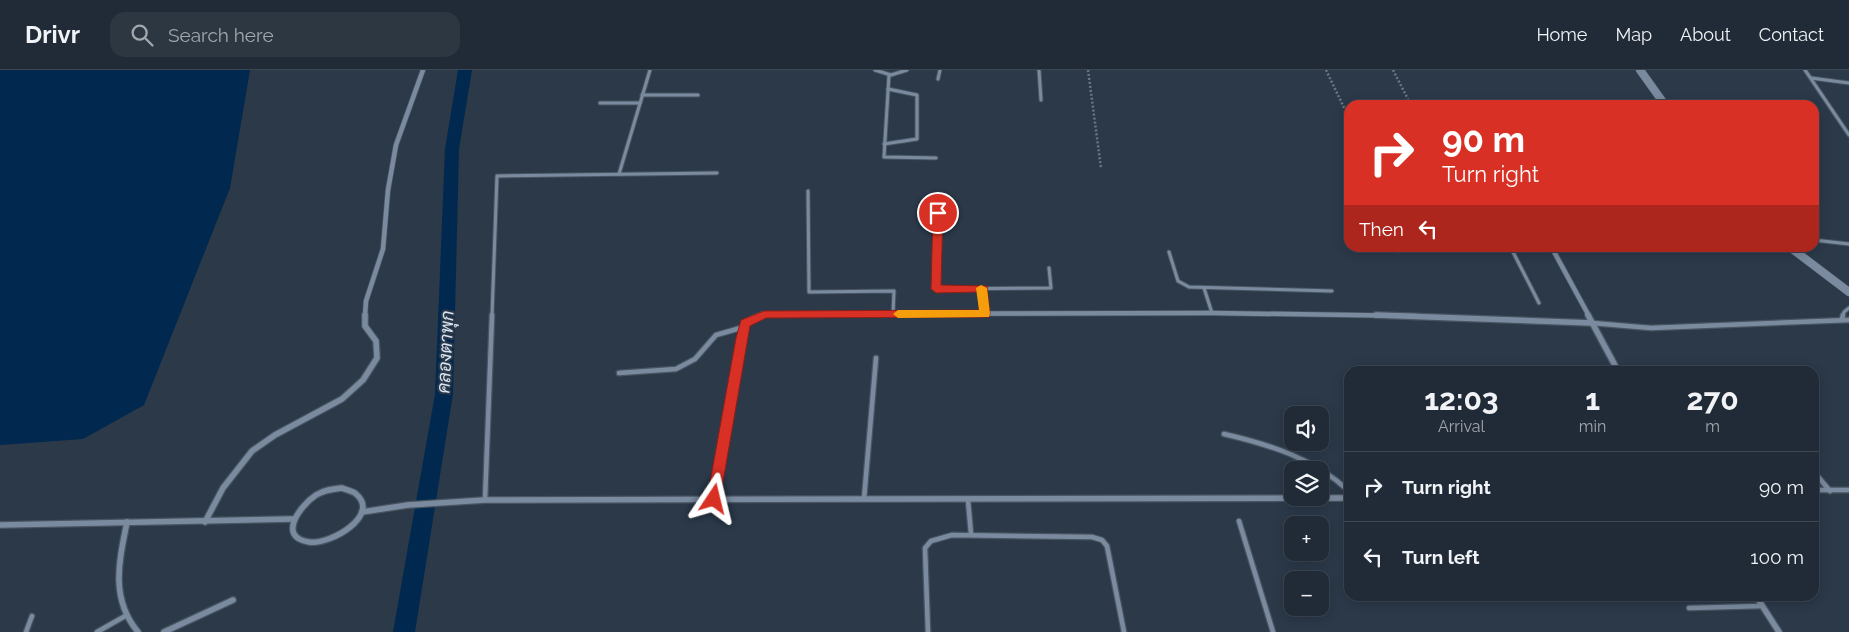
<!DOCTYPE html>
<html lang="en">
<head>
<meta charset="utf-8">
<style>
  :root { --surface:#202b37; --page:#2d3742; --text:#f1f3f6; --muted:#a2a7ad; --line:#3d4752 }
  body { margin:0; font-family:Raleway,Sarabun,sans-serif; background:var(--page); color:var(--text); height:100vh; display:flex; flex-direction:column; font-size:19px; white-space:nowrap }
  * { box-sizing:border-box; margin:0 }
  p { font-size:16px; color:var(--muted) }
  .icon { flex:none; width:28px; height:28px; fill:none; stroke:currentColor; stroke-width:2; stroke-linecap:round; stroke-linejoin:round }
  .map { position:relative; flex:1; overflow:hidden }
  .drawer { position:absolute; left:1344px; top:296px; width:475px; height:235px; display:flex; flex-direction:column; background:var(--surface); border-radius:15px; box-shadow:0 2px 12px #0003,0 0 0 1px var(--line) }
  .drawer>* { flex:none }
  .guide { position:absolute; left:1344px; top:30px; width:475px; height:152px; border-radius:15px; box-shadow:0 2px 12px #0003,0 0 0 1px var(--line); background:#d93025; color:#fff; overflow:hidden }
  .tools { position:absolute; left:1284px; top:336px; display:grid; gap:10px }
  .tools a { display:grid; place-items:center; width:45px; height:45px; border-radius:10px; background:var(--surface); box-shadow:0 2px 12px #0003,0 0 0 1px var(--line); font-size:25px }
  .pin { position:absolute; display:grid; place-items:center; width:42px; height:42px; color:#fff; margin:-21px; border:2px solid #fff; border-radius:50%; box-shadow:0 1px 5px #0007 }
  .me { position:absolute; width:55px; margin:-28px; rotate:10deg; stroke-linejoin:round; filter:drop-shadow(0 0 4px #0008) }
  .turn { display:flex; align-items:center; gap:18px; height:105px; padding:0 15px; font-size:22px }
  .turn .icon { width:65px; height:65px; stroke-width:2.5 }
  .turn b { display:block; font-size:35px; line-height:42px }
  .then { display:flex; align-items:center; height:48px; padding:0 15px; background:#0003; gap:10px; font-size:19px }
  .eta { display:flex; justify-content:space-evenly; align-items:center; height:85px; text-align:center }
  .eta b { font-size:30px; font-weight:700; line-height:35px }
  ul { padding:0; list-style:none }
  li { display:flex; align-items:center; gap:15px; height:70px; padding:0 15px; border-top:1px solid var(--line) }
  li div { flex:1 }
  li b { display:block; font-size:19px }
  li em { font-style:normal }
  header { display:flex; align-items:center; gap:30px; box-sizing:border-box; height:70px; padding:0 25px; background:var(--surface); border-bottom:1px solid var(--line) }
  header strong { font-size:24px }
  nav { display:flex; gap:28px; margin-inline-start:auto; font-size:18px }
  .search { width:350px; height:45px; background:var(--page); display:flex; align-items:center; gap:12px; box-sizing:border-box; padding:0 18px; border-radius:15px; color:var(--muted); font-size:19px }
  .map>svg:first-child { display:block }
  .water { fill:#01284e }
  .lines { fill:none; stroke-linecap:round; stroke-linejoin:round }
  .canal { fill:#01284e; fill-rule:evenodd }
  .service-far1-casing { stroke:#485461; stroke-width:5 }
  .service-casing { stroke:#485461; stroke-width:7 }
  .minor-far1-casing { stroke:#485461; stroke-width:6 }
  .minor-casing { stroke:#485461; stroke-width:8 }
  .tertiary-casing { stroke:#485461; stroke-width:9 }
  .path { stroke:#6b7785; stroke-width:2.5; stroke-dasharray:2 2; stroke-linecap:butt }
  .service-far1 { stroke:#7b8b9f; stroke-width:3 }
  .service { stroke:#7b8b9f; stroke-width:4.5 }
  .minor-far1 { stroke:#7b8b9f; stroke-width:4.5 }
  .minor { stroke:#7b8b9f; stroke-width:5.5 }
  .tertiary { stroke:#7b8b9f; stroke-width:8 }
  .route { fill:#d93025; stroke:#8d1f18 }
  .slow { fill:#f59e0b }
  .labels { text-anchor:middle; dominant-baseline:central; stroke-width:4; stroke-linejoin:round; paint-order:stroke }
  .water-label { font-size:18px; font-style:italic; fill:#dae5f3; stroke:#2b3949 }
</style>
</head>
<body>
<header>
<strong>Drivr</strong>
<div class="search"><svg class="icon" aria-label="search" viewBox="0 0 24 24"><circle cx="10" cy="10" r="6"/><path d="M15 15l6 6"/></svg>Search here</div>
<nav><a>Home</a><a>Map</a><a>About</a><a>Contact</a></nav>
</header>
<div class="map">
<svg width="1849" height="562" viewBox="0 0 1849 562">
  <rect width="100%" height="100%" fill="#2b3949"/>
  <path class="water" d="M0,0H250L230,118L144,335L83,369L0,375Z"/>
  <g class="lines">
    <path class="canal" d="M458,0H472L459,79L453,324L415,562H393L435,324L445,79Z"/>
    <defs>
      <g id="service-far1">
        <path d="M875,0L891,5L907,0"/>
        <path d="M1039,0L1041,30"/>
        <path d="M1805,0L1849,65"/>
        <path d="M889,5L884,87L936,88"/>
        <path d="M1811,8L1849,13"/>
        <path d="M938,9L940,0"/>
        <path d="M642,25H698"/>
        <path d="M600,33H640"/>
        <path d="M884,74L917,69V25L888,19"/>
        <path d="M619,104L650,0"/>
        <path d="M808,121L809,222L894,221L893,244"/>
        <path d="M938,124L936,219L1051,218L1049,198"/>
        <path d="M1814,170L1849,174"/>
        <path d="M1397,178L1398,181"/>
        <path d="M1511,178L1539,233"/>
        <path d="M1169,182L1178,211L1189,217L1332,221"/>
        <path d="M983,218L985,244"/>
        <path d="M1204,218L1212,243"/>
        <path d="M492,246L497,106L717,103"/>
        <path d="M1843,246L1844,242L1849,238"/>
      </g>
      <g id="service">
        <path d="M1842,249L1843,245"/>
        <path d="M1592,253L1651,258L1849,250"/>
        <path d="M619,303L676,299L695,289L716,265L744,257"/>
        <path d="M1224,364C1271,375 1313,388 1349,421"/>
        <path d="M1814,402L1830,421"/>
        <path d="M1814,420H1849"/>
        <path d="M864,429L876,288"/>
        <path d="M485,430L492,245"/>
        <path d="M968,430L971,464"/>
        <path d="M1239,451L1273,562"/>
        <path d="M1689,538L1762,536"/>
        <path d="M26,562L32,546"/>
        <path d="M97,562L127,545"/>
        <path d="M928,562L925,478L931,471L952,465L1092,467L1102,470L1107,476L1124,562"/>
      </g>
      <g id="minor-far1">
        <path d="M1552,178L1589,246"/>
        <path d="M365,246L366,231L383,179L388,120L396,75L423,0"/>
        <path d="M758,246L764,244L1212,243L1416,246"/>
      </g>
      <g id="minor">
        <path d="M1376,245L1592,253"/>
        <path d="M1588,245L1618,301"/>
        <path d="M342,418C346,420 353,421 356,424C381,445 331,475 309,472C276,467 301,435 316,425C324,420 333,419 342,418Z"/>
        <path d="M714,429L744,257L750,250L762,245"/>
        <path d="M362,442L408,435L485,430L1349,428"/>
        <path d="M127,452C119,492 110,528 138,562"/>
        <path d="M205,452L223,418L252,381L275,365L342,329L363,310L377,288L376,271L365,256V245"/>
        <path d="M0,455L294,449"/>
        <path d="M1756,526L1779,562"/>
        <path d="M164,562L233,530"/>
      </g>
      <g id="tertiary">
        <path d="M1640,0L1665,35"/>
        <path d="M1791,178L1849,222"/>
      </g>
    </defs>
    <use href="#service-far1" class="service-far1-casing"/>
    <use href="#service" class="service-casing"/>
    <use href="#minor-far1" class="minor-far1-casing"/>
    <use href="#minor" class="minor-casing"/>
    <use href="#tertiary" class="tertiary-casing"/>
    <g class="path">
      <path d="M1088,0L1101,98"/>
      <path d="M1326,0L1349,48"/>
      <path d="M1393,0L1411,35"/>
    </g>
    <use href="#service-far1" class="service-far1"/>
    <use href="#service" class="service"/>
    <use href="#minor-far1" class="minor-far1"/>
    <use href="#minor" class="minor"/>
    <use href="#tertiary" class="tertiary"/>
  </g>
  <path class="route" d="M938,140L943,143L941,215L987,216L990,244L989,247L766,248L750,256L720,429L718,432L714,434L709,432L707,429L736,268L741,250L764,241L979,240L978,222L936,223L931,219L933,143Z"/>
  <path class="slow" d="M981,215L987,218L990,244L989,247L898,248L893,244L898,240H979L976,218Z"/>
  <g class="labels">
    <g class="water-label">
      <text transform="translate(445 282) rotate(-87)">คลองตาพุก</text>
    </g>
  </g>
</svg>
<div class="tools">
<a><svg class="icon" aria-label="sound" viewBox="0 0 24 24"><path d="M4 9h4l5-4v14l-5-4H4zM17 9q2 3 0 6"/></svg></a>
<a><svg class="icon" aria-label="layers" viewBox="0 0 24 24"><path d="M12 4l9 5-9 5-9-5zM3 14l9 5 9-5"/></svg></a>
<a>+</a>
<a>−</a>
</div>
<div class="pin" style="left:938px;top:143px;background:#d93025"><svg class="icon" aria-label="arrive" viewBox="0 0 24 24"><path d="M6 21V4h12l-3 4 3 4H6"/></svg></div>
<svg class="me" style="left:714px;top:429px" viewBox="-20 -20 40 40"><path d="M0-17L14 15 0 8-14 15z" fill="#d93025" stroke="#fff" stroke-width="4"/></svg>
<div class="guide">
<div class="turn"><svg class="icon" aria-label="right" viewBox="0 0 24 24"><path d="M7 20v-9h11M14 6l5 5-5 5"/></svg><div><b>90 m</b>Turn right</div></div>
<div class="then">Then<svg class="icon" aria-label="left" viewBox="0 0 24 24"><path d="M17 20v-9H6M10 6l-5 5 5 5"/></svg></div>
</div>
<section class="drawer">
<div class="eta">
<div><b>12:03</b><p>Arrival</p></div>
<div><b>1</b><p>min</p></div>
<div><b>270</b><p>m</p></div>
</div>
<ul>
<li><svg class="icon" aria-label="right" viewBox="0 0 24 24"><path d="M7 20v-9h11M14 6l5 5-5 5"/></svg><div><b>Turn right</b></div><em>90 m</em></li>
<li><svg class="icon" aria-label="left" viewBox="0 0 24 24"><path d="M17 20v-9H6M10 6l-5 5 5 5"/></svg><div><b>Turn left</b></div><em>100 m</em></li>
</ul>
</section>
</div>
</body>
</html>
